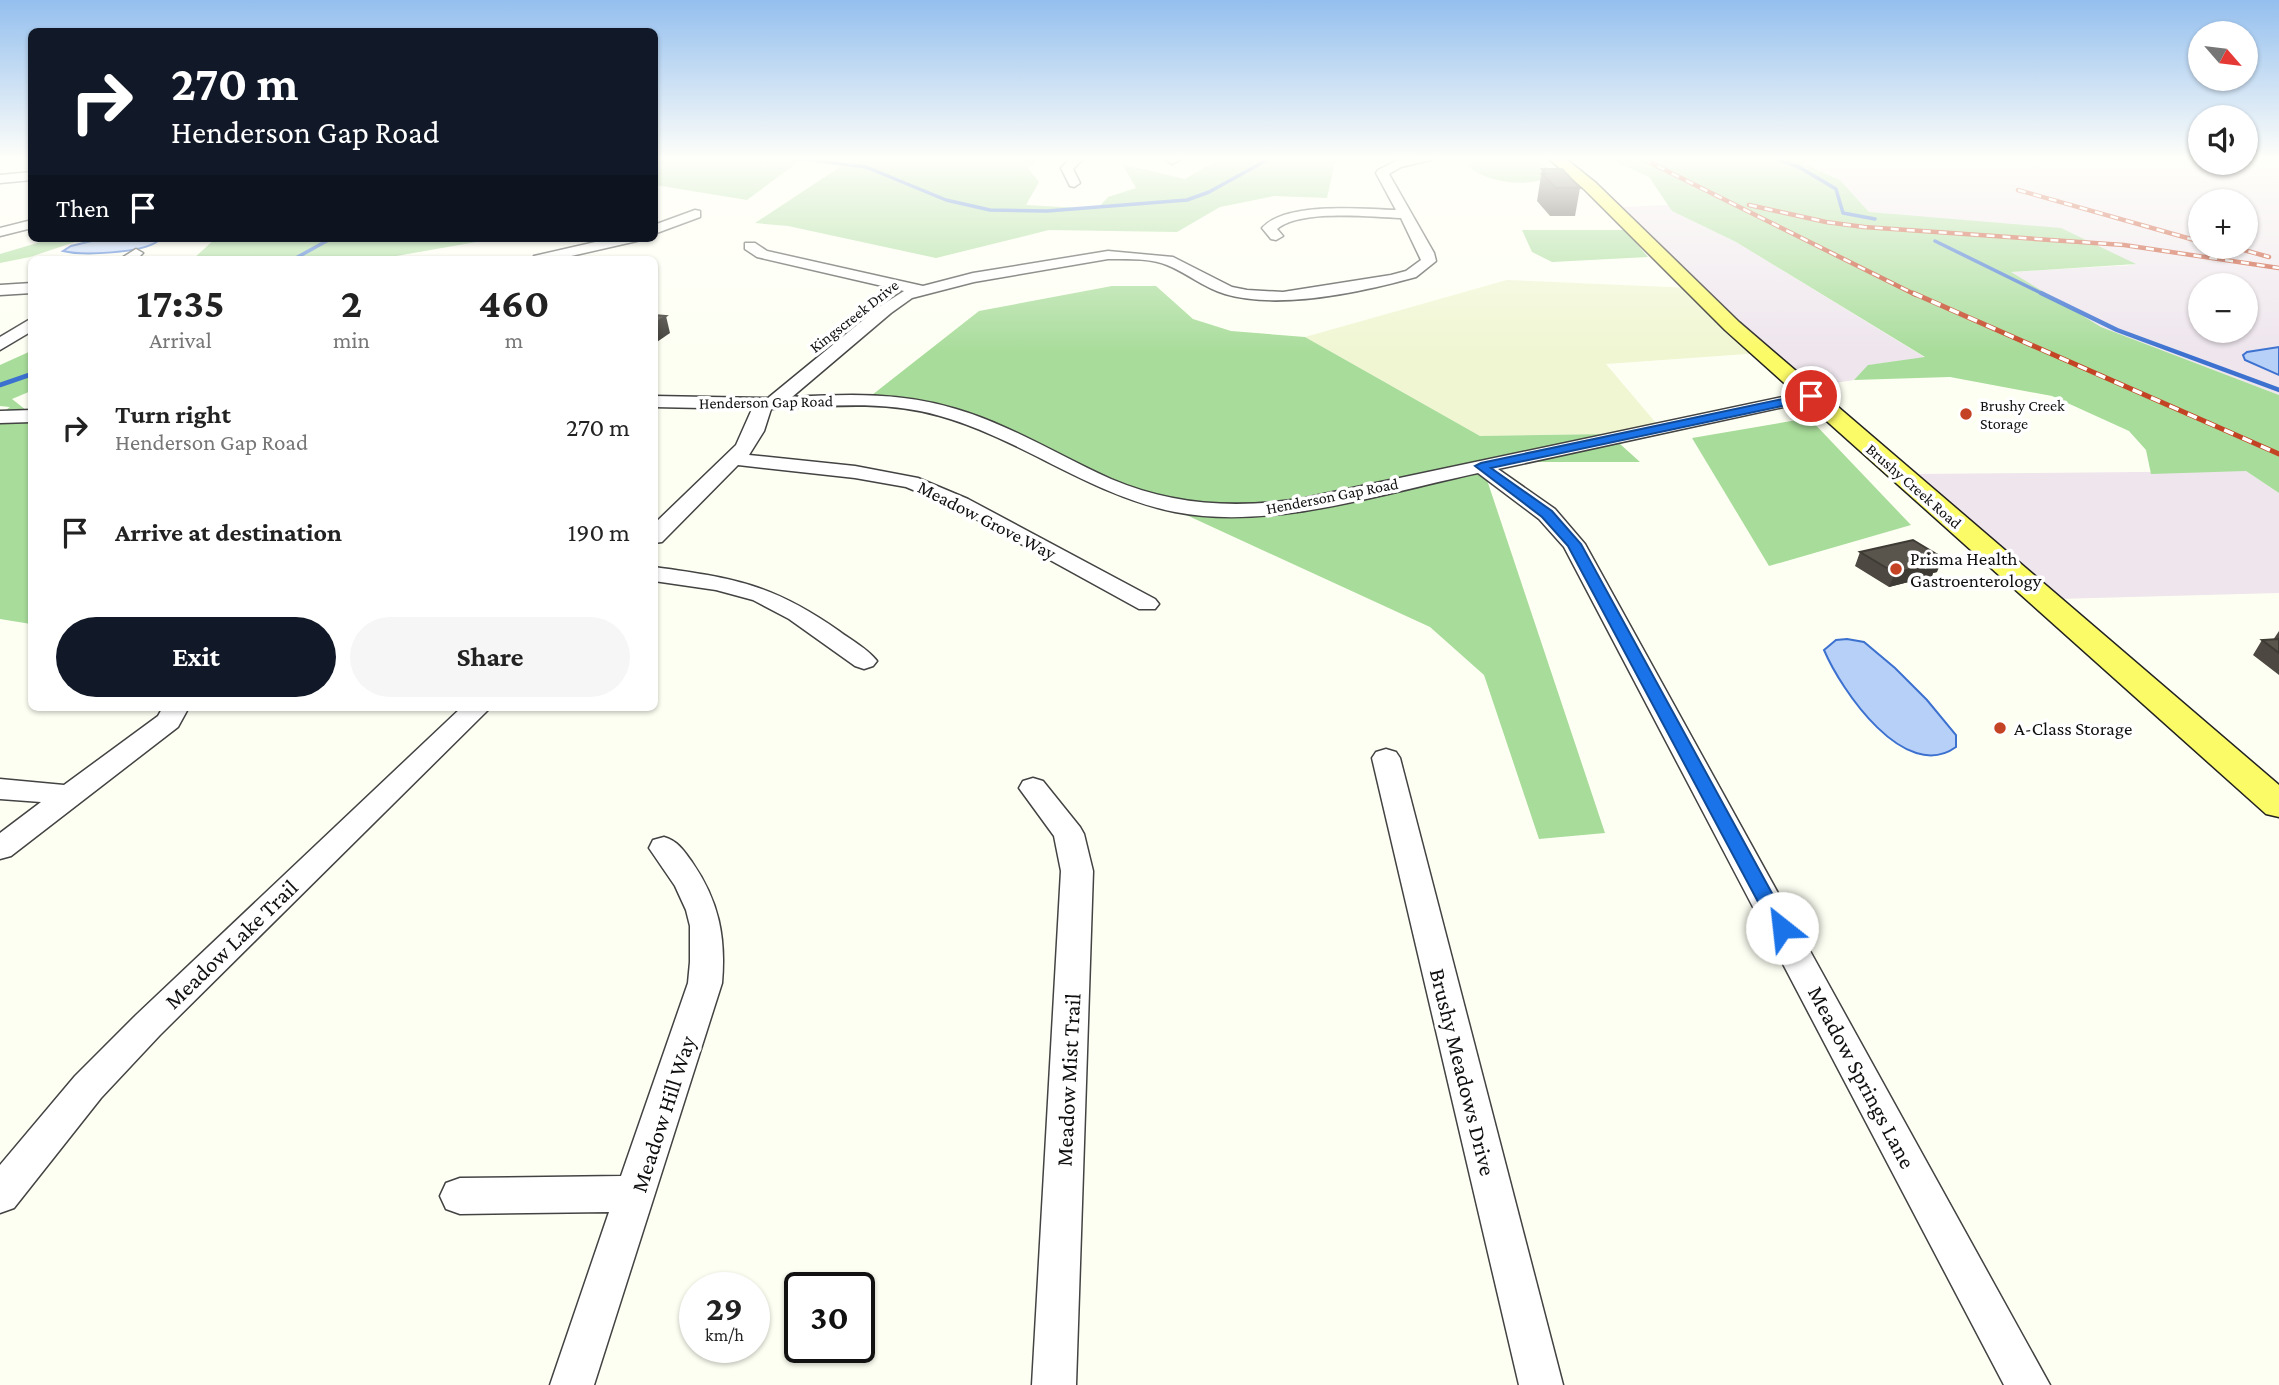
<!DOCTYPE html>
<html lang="en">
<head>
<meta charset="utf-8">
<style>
  :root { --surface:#fff; --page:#f6f6f6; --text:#222; --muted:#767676; --accent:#111827 }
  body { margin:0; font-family:"Crimson Pro",serif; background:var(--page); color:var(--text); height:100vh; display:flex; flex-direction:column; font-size:26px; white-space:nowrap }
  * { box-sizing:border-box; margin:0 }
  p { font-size:23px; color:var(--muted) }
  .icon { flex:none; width:38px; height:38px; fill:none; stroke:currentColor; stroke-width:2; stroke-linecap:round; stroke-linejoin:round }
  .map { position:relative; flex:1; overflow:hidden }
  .side { position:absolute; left:28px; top:256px; width:630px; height:455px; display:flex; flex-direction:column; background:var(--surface); border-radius:10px; box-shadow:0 2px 5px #0004 }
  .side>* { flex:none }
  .banner { position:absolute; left:28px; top:28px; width:630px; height:214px; border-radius:10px; box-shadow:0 2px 5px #0004; background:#111827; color:#fff; overflow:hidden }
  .needle { width:46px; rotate:118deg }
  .tools { position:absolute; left:2188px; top:21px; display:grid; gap:14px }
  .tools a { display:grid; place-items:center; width:70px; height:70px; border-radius:50%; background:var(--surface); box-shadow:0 2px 5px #0004; font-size:35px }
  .speed { position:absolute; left:679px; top:1272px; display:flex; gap:14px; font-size:35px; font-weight:700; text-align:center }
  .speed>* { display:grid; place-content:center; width:91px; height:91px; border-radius:50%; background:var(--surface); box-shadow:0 2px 5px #0004; line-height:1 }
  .speed small { font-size:18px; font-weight:400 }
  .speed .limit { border:4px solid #111; border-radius:10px; background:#fff; color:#111 }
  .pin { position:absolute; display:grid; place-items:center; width:60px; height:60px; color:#fff; margin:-30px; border:4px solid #fff; border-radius:50%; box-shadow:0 2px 7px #0007 }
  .me { position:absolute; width:77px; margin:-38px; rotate:331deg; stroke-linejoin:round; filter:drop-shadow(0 0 5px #0008) }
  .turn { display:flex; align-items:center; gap:24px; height:147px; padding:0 28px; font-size:32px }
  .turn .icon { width:91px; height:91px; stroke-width:2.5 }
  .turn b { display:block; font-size:49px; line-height:60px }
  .then { display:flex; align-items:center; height:66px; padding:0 28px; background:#0003; gap:14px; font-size:26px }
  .eta { display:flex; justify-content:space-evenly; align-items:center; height:119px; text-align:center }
  .eta b { font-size:42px; font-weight:700; line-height:49px }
  .button { display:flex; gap:14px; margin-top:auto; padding:14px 28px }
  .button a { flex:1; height:80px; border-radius:42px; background:var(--accent); color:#fff; font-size:28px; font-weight:700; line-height:80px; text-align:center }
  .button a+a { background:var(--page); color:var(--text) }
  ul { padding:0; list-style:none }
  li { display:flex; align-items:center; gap:21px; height:105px; padding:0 28px }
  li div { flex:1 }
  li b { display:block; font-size:26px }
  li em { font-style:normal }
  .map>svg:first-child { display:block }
  .industrial { fill:#eee5ed; fill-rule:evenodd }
  .farmland { fill:#f0f6d2 }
  .forest { fill:#a8dc9a }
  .water { fill:#b7d0f8; stroke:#3c71d0; stroke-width:2 }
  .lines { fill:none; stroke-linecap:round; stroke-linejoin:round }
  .stream-far1 { stroke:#3c71d0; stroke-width:3.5 }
  .stream { stroke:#3c71d0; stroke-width:4.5 }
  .minor-casing { stroke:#434343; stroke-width:3 }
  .major-casing { stroke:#212121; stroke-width:3 }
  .minor { fill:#fff; fill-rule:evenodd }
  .major { fill:#fbfa67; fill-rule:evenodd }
  .rail-far1-casing { stroke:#c44324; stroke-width:4.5 }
  .rail-casing { stroke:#c44324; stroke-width:5 }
  .rail-far1 { stroke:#fff; stroke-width:2.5; stroke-dasharray:8; stroke-linecap:butt }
  .rail { stroke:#fff; stroke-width:3.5; stroke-dasharray:10; stroke-linecap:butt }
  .wall { fill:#4d4841 }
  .shaded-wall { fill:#3e3b35 }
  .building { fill:#59544c; stroke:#3e3b35; stroke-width:2 }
  .route { fill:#1a73e8; stroke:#114b97; stroke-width:2 }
  .poi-dot { fill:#c44324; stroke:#fff; stroke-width:2.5 }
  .labels { text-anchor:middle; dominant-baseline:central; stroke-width:7; stroke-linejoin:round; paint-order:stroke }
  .far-street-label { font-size:16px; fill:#101010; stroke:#fff }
  .far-poi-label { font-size:16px; fill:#101010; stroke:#fff; text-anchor:start }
  .street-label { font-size:19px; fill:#101010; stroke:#fff }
  .poi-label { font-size:19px; fill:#101010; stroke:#fff; text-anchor:start }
  .near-street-label { font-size:23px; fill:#101010; stroke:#fff }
</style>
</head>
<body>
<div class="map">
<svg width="2279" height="1385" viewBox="0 0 2279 1385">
  <rect width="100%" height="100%" fill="#fefff3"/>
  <g class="industrial">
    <path d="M1792,159H2200V163H2245V159H2279V395L2101,327L2010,272L2134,265L1940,220L1869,212L1840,180ZM2200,201H2245V247H2200ZM2200,285H2245V331H2200Z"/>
    <path d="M1668,205L1672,211L1736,242L1926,358L1869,365L1854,380L1810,387L1678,264L1623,207Z"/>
    <path d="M2246,471L2279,493V593L2057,599L1910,474Z"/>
  </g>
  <path class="farmland" d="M1507,280L1691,288L1761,353L1606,364L1656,423L1609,434L1480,436L1305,337Z"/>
  <g class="forest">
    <path d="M655,159H742L763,163L766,159H802L747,200L655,185Z"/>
    <path d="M852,159H1038L1028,168L1039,182L1026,205L1097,209L1108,197L1136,188L1122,164L1185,179L1219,159H1343L1335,162L1327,198L1274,196L1220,207L1177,232L1049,230L936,258L788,226L755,223Z"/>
    <path d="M1476,159H1534L1559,174C1531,188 1492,185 1467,166Z"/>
    <path d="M1609,159H1792L1840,180L1869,212L2061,228L2136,264L2011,272L2101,327L2279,395V493L2246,471L2151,474L2146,450L2129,431L2052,396L1950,377L1854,380L1868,365L1925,357L1736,242L1672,211L1649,177Z"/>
    <path d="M1522,230H1625L1648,257L1552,262L1532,252Z"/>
    <path d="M54,238H87L30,257L0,263V254Z"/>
    <path d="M216,238H499L379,259H193Z"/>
    <path d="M1112,286H1156L1193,319L1231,331L1305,337L1480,436L1609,434L1640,462H1481L1605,833L1539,839L1484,675L1430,627L984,422L872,395L979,311Z"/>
    <path d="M31,351V391L12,399L31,414V624L0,619V414L10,407L0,406V365Z"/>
    <path d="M1809,418L1911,525L1769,566L1692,438Z"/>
  </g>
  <g class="water">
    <path d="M104,238H151L158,241C142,253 83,256 63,251L71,246Z"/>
    <path d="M2279,347V375L2245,360L2243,355L2247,352Z"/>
    <path d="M1847,639L1864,642L1895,668L1927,700L1956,735V747C1905,784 1841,690 1824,650L1836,640Z"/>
  </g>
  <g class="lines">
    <g class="stream-far1">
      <path d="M802,159L866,167L946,200L990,210L1047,211L1187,200L1209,192L1269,159"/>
      <path d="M1776,159L1799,167L1836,189L1843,213L1875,219"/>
      <path d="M1935,241L2045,295"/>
      <path d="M294,259L332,238"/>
    </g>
    <g class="stream">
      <path d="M2041,293L2117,330L2279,390"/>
      <path d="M0,385L32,374"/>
    </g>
    <defs>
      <g id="minor">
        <path d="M1070,159H1083L1073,169L1080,183L1074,187L1070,186L1061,168Z"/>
        <path d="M1182,159L1172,164L1166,160L1167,159Z"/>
        <path d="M1435,159L1401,167L1389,174L1434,253L1436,261L1416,277C1362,292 1279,310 1225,294C1204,288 1187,273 1167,265C1150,258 1126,259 1108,259L974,282L912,298L891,313L792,397C847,394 902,392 956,409C1011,425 1059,456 1111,479C1174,506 1239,509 1305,498L1811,391L1817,392L1820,396L1811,401L1498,469L1555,509L1585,544L2050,1385H2004L1564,547L1539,519L1478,473C1384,493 1271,531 1175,512C1090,495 1022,439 940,416C885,400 827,406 771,409L764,431L749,455L855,466L918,478L968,499L1155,599L1159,604L1155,609H1139L954,507L906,487L855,478L738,465L662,542L654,543V524L736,445L752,409L654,407V396L768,398L879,307L904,291L757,257L745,249V243H755L767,251L923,286L973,273L1108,251L1173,257L1232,287L1247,290L1283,292L1391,275L1406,271L1421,260L1401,218C1370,217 1301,209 1277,229L1283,236L1276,240L1271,239L1262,228C1286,201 1362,209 1396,210L1376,173L1378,170L1398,160Z"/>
        <path d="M32,172V180L0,183V175Z"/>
        <path d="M695,210L700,211V217L654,234V225Z"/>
        <path d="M32,220V228L0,236V228Z"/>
        <path d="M613,238H639L637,241L558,259H532L534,256Z"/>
        <path d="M136,249L143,253L137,259H120Z"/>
        <path d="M32,283V293L0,295V285Z"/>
        <path d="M32,318V331L0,350V337Z"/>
        <path d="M32,410V422L0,423V411Z"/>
        <path d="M654,567C734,578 772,584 839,631C851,640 868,649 877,661L873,666L864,669L855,666L789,619L753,600L716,590L654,581Z"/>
        <path d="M163,707H189L178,727L11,856L0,859V833L41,802L0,799V779L64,785L158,716Z"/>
        <path d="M462,707H491L160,1035L101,1098L14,1208L0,1213V1165L75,1076L136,1015Z"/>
        <path d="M1386,749L1396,752L1400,758L1563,1385H1519L1372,758L1376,752Z"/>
        <path d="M1033,778L1043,781L1080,827L1084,834L1093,871L1076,1385H1032L1061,871L1054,836L1019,788L1023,781Z"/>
        <path d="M664,837C678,841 684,851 692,862C719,901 726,937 722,983L594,1385H550L609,1212L460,1214L446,1209L440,1196L446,1183L460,1178L621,1176L688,983L690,962V926L686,910L675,886L649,848L653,840Z"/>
      </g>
      <path id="major" d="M1549,159H1566L1596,183L1739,322L2279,785V817L2266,814L1725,330L1584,189Z"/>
    </defs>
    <use href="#minor" class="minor-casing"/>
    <use href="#major" class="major-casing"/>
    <use href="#minor" class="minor"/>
    <use href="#major" class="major"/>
    <defs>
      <g id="rail-far1">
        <path d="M1643,159L1916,295"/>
        <path d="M2018,190L2198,241"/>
        <path d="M1749,205L1826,222L1864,227L2124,245L2279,268"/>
        <path d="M2233,247L2269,257"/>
      </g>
      <path id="rail" d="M1913,293L2279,454"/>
    </defs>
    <use href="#rail-far1" class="rail-far1-casing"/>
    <use href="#rail" class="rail-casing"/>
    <use href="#rail-far1" class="rail-far1"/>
    <use href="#rail" class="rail"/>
  </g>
  <g class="wall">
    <path d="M1542,169L1580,188L1575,216H1550L1537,201Z"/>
    <path d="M1860,552L1937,572L1933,573L1932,576L1889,587L1855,566Z"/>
    <path d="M2279,631V675L2253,655L2262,640H2273Z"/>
  </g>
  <g class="shaded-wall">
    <path d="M666,316L670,333L654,344V324Z"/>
    <path d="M1943,558L1937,572L1933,573L1932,576L1889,587L1895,573Z"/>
  </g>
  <g class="building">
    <path d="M1542,169H1562L1580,188H1556L1542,174H1546Z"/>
    <path d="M654,315L666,316L654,324Z"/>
    <path d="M1913,540L1943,558L1935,560L1938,562L1895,573L1860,552Z"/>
    <path d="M2279,639V653L2262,640Z"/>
  </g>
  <linearGradient id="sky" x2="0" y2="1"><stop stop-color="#94bfee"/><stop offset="0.45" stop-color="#fffffa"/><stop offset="1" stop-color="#fffffa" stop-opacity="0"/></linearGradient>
  <rect width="2279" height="353" fill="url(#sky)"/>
  <path class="route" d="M1811,393L1815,394V399L1491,468L1552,511L1581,544L1791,928L1788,934L1782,936L1775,934L1772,928L1568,546L1542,517L1475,466L1481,463Z"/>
  <g class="poi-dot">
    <circle cx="1966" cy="414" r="7"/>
    <circle cx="1896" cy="569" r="7"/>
    <circle cx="2000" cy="728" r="7"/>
  </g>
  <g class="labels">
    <g class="far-street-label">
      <text transform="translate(854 316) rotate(-38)">Kingscreek Drive</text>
      <text transform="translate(766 402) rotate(-1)">Henderson Gap Road</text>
      <text transform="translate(1914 486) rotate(41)">Brushy Creek Road</text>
      <text transform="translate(1332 496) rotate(-11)">Henderson Gap Road</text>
    </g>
    <g class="far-poi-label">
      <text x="1980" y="405">Brushy Creek<tspan x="1980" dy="18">Storage</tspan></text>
    </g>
    <g class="street-label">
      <text transform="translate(987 520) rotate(27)">Meadow Grove Way</text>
    </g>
    <g class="poi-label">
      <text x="1910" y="558">Prisma Health<tspan x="1910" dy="22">Gastroenterology</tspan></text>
      <text x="2014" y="728">A-Class Storage</text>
    </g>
    <g class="near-street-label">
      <text transform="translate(231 944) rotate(-44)">Meadow Lake Trail</text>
      <text transform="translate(1463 1072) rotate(76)">Brushy Meadows Drive</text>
      <text transform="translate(1862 1077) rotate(62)">Meadow Springs Lane</text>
      <text transform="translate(1068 1080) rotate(-87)">Meadow Mist Trail</text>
      <text transform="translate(663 1114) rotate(-72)">Meadow Hill Way</text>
    </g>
  </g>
</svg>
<div class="tools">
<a><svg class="needle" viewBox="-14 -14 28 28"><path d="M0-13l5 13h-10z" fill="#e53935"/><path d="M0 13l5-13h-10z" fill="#767676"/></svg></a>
<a><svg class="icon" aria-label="sound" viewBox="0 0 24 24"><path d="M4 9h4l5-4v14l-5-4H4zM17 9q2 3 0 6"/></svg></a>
<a>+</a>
<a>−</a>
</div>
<div class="speed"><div>29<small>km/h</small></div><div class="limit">30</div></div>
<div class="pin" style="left:1811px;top:396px;background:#d93025"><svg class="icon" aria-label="arrive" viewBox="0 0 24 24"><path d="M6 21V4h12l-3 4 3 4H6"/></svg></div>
<svg class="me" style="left:1782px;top:928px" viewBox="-20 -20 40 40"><circle r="19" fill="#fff"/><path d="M0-13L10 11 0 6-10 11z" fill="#1a73e8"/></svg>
<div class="banner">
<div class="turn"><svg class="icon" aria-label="right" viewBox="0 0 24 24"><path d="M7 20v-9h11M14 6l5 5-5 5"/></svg><div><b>270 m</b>Henderson Gap Road</div></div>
<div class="then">Then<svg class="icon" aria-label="arrive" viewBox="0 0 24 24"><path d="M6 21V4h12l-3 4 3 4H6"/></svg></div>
</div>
<section class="side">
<div class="eta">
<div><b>17:35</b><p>Arrival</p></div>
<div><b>2</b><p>min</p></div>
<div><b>460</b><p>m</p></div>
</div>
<ul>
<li><svg class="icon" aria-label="right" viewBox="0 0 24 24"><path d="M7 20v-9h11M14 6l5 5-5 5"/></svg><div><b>Turn right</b><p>Henderson Gap Road</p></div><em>270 m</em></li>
<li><svg class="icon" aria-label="arrive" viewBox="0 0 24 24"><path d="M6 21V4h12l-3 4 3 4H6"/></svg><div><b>Arrive at destination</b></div><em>190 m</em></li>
</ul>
<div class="button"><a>Exit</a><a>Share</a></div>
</section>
</div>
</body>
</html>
